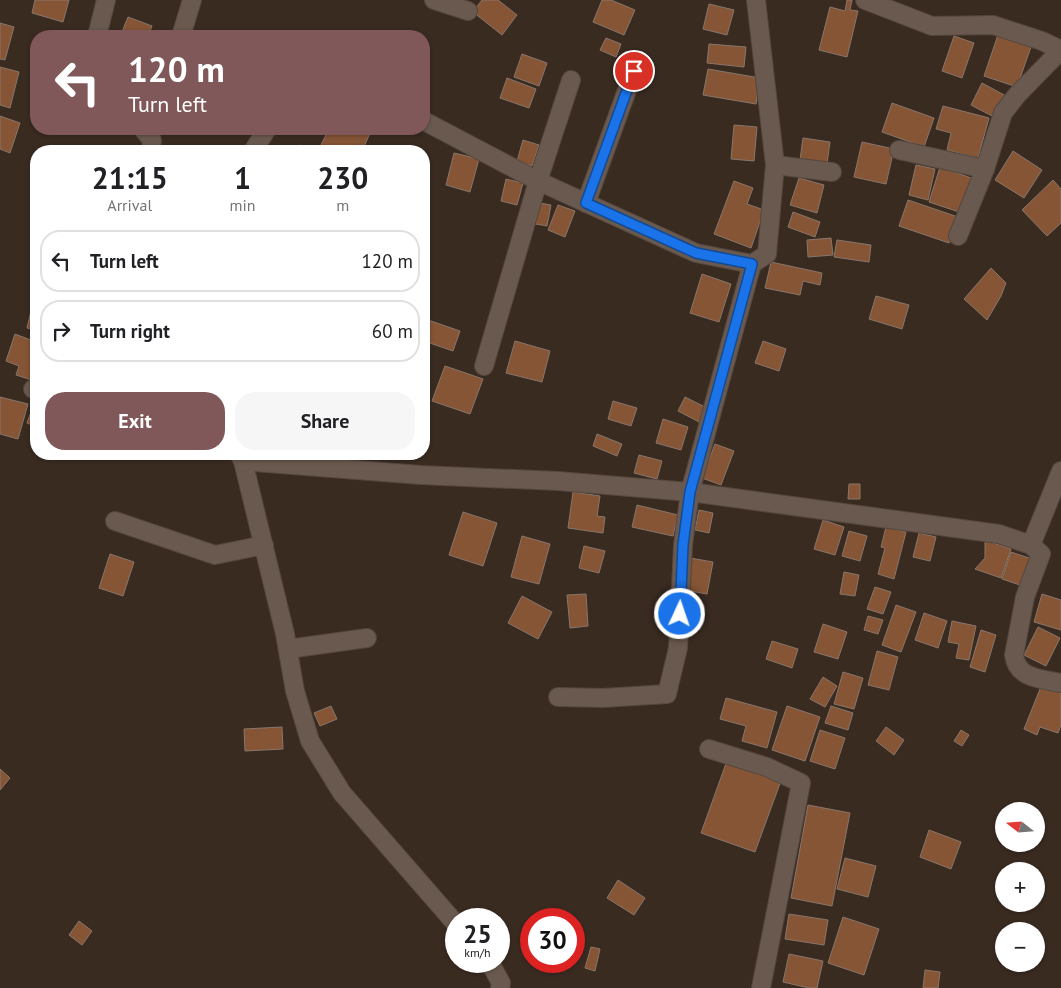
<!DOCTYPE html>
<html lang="en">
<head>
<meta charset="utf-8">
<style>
  :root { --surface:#fff; --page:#f6f6f6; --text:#202124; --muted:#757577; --line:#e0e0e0; --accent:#805859 }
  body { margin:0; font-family:"PT Sans",sans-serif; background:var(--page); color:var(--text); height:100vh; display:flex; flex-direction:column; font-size:19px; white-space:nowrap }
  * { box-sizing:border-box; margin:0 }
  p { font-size:16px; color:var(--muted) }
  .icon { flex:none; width:28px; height:28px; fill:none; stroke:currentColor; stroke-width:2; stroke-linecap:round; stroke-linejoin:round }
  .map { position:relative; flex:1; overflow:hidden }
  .details { position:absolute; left:30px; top:145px; width:400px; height:315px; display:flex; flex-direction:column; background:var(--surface); border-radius:20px; box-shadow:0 1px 4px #0004 }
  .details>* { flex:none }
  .hud { position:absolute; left:30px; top:30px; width:400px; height:105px; border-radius:20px; box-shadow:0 1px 4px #0004; background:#805859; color:#fff; overflow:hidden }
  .needle { width:32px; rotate:287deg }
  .tools { position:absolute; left:995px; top:802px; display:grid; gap:10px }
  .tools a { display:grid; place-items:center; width:50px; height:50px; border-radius:50%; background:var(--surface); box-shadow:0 1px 4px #0004; font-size:25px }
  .speed { position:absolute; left:445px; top:908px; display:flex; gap:10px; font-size:25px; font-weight:700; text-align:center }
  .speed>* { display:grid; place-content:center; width:65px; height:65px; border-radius:50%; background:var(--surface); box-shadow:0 1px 4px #0004; line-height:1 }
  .speed small { font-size:12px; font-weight:400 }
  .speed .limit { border:8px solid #d22; background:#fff; color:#111 }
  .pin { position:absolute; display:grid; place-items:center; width:42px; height:42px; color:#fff; margin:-21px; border:2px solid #fff; border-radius:50%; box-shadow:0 1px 5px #0007 }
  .me { position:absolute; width:55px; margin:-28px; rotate:3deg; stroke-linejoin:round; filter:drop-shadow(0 0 4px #0008) }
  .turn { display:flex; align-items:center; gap:18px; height:105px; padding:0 15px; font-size:22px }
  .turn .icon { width:65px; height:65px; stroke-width:2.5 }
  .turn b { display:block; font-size:35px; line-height:42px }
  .eta { display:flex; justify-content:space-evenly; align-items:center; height:85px; text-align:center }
  .eta b { font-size:30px; font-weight:700; line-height:35px }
  .primary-button { display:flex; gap:10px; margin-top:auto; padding:10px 15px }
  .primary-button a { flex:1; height:58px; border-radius:20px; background:var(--accent); color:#fff; font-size:20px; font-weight:700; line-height:58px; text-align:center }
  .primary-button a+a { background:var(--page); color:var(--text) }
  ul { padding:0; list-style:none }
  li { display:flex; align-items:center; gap:15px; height:62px; margin:0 10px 8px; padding:0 5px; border:2px solid var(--line); border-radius:20px }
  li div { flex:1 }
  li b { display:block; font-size:19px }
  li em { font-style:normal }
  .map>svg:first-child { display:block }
  .building { fill:#855535; stroke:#89766b }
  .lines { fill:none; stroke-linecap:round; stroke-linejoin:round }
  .minor-casing { stroke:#54473f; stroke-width:20 }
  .minor { stroke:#6a594e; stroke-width:18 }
  .route-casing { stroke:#114b97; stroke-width:12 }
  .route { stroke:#1a73e8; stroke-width:9 }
</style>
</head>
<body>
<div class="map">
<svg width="1061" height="988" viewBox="0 0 1061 988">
  <rect width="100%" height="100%" fill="#3a2b21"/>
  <g class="building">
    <path d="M35,0H69L63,22L32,13Z"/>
    <path d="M482,0H498L517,15L502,35L473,12Z"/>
    <path d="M602,0H611L635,10L624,35L593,22Z"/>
    <path d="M847,0H852L850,10L858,11L847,57L819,50L830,7L845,11Z"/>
    <path d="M709,4L734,10L727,35L703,29Z"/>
    <path d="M128,17L152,26L148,36H134L122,32Z"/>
    <path d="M0,23L14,27L5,60L0,59Z"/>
    <path d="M1000,29L1032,44L1017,87L984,76Z"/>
    <path d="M954,36L974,43L962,78L942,71Z"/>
    <path d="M606,38L621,44L616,57L600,50Z"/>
    <path d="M709,44L746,47L744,67L707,63Z"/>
    <path d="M522,54L547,63L539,86L514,77Z"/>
    <path d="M0,67L19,72L10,108L0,105Z"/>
    <path d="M708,69L760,78L756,104L703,95Z"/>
    <path d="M507,78L536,89L529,108L500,98Z"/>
    <path d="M982,83L1006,96L994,117L971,105Z"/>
    <path d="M892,103L934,118L924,147L882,132Z"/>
    <path d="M943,106L989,118L978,158L947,150L951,133L936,129Z"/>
    <path d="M0,116L20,123L10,153L0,149Z"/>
    <path d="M734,125L757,127L754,161L731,159Z"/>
    <path d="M324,129H366L371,131L362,151H318L328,131Z"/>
    <path d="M803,138L830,142L826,171L799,167Z"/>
    <path d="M523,140L539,145L532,166L517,161Z"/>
    <path d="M862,142L894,149L886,184L854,177Z"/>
    <path d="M300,145L314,151H297Z"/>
    <path d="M1013,151L1042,170L1024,198L995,180Z"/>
    <path d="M454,153L479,159L470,192L446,185Z"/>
    <path d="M916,165L935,169L928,200L909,195Z"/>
    <path d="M940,167L974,179L962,213L929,202Z"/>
    <path d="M799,178L824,185L817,213L790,205Z"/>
    <path d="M506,179L523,183L517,205L501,201Z"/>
    <path d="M1053,180L1061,189V223L1047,236L1022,210Z"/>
    <path d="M734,181L753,188L747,204L764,210L751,248L714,234Z"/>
    <path d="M908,200L958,217L949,243L899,226Z"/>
    <path d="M534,202L551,205L547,226L530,223Z"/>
    <path d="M558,205L575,211L565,237L548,230Z"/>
    <path d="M793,212L820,222L815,237L788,227Z"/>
    <path d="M831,238L833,255L808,257L807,240Z"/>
    <path d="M837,240L871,245L869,262L834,257Z"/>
    <path d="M771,262L822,273L820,285L803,281L800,295L765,288Z"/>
    <path d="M991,268L1006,283L1001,296L987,320L964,299Z"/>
    <path d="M702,274L731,284L719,322L690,313Z"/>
    <path d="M876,296L909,305L902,329L869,319Z"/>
    <path d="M34,298L36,299V330L27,328Z"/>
    <path d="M428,320L460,331L453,351L424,341V331Z"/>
    <path d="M15,334L36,342V377L35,381L16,375L19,366L6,361Z"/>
    <path d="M515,341L550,351L542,382L506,373Z"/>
    <path d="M763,341L786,349L779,371L755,363Z"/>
    <path d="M445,366L483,379L470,414L432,401Z"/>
    <path d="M0,397L28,404L18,439L0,434Z"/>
    <path d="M685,397L709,409L701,423L678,411Z"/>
    <path d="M35,401L36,402V427L27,423Z"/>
    <path d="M613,401L637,408L631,426L608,419Z"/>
    <path d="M663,419L688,427L681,450L656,443Z"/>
    <path d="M597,434L622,444L617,456L593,446Z"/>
    <path d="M715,444L734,451L721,485L702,478Z"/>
    <path d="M639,455L662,461L657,479L634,473Z"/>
    <path d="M849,484H860V499H848Z"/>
    <path d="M573,492L600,496L597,516L605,517L603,533L568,528Z"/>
    <path d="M637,505L678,515L673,536L632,527Z"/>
    <path d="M699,510L713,513L709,533L695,530Z"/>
    <path d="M463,512L497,523L483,566L449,555Z"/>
    <path d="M823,520L844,527L835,555L814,549Z"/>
    <path d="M886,527L906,532L894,579L878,574L885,548L881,547Z"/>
    <path d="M849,531L867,536L860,561L842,556Z"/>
    <path d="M919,533L936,537L930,561L913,557Z"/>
    <path d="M522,536L550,544L539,584L511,577Z"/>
    <path d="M985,540L1011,549L1001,578L975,569L985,558Z"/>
    <path d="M584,546L605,551L599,573L579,568Z"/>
    <path d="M1011,552L1032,559L1023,586L1002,579Z"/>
    <path d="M110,554L134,562L123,596L99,588Z"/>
    <path d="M690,558L713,562L707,594L685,590Z"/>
    <path d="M844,572L859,575L855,596L840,594Z"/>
    <path d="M875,587L891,592L883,614L867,609Z"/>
    <path d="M586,594L588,626L570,628L567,595Z"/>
    <path d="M1042,594L1061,600V630L1034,622Z"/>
    <path d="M522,596L552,612L538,639L508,623Z"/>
    <path d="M896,605L916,612L901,652L882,645Z"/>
    <path d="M924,613L947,621L938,648L915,640Z"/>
    <path d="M868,616L883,620L878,634L864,630Z"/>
    <path d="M952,621L976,626L969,660L956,658L959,644L948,642Z"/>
    <path d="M823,624L847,632L838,659L814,652Z"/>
    <path d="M1038,627L1060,638L1046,666L1024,655Z"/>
    <path d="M981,630L996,635L985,672L970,667Z"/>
    <path d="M772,641L798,649L792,668L766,659Z"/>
    <path d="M877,651L898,657L889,690L868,685Z"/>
    <path d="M843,672L863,678L854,709L834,704Z"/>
    <path d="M823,677L837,686L825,707L810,699Z"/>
    <path d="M1042,684L1061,691V725L1058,733L1040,727L1037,735L1024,729Z"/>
    <path d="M726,698L777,712L767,748L742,741L746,726L720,719Z"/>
    <path d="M331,706L337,719L320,726L314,713Z"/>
    <path d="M787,706L820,717L805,761L772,750Z"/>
    <path d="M831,706L853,713L848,730L825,723Z"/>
    <path d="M282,727L283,749L245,751L244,729Z"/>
    <path d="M886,727L904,740L894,755L876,741Z"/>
    <path d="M820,730L845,738L835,769L810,761Z"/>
    <path d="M961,730L969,735L962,746L954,741Z"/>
    <path d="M728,758L782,778L755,852L701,833Z"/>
    <path d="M0,769L10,778L0,790Z"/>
    <path d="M808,805L850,813L832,906L791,898Z"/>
    <path d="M929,830L961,842L951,869L920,857Z"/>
    <path d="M845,858L876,866L868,897L837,889Z"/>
    <path d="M618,880L645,898L634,915L607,898Z"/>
    <path d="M789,914L828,920L824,945L785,939Z"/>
    <path d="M843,917L879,929L864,975L828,963Z"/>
    <path d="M79,921L92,931L82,945L69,935Z"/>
    <path d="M591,947L600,949L595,971L585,968Z"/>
    <path d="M789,954L823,961L817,988H809L783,982Z"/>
    <path d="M925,970L940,972L938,988H923Z"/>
  </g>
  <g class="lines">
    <defs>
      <g id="minor">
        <path d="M434,0L468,11"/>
        <path d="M865,0L932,26L993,25L1042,41L1061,50"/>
        <path d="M97,36L106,0"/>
        <path d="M181,36L192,0"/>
        <path d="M424,121L538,181L696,253L752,264L767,254L775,165L756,0"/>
        <path d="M143,129L152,140L151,151"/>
        <path d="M899,150L985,169"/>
        <path d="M253,151L267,129"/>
        <path d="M775,165L832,172"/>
        <path d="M586,203L634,71"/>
        <path d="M958,236L985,169L1003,113L1017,95L1061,50"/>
        <path d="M484,366L538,181L571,80"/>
        <path d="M33,389L36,390"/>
        <path d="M239,454L243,461L285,634L295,691L310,741L342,793L456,924"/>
        <path d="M243,461L421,475L558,481L690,492L999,534L1031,545L1041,554L1025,597L1014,655C1017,679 1042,679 1061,683"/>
        <path d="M115,521L215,555L264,545"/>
        <path d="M1031,545L1061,471"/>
        <path d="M288,649L367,638"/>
        <path d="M558,697L603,698L667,694L678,648L683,545L690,492L752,264"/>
        <path d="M709,749L767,767L801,783L761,988"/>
        <path d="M489,961L501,983L500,988"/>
      </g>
    </defs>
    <use href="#minor" class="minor-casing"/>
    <use href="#minor" class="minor"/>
  </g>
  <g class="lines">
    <defs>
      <path id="route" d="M634,71L586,203L696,253L752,264L690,492L683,545L680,614"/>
    </defs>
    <use href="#route" class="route-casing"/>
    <use href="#route" class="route"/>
  </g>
</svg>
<div class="tools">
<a><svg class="needle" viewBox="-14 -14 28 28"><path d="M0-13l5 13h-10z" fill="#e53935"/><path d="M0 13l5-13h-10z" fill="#757577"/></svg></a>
<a>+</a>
<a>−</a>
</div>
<div class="speed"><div>25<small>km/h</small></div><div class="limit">30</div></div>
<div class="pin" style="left:634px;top:71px;background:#d93025"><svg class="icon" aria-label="arrive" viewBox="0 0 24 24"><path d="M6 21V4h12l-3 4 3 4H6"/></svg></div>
<svg class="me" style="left:680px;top:614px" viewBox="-20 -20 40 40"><circle r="17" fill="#1a73e8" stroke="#fff" stroke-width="3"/><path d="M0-11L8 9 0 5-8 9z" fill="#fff"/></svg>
<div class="hud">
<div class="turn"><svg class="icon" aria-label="left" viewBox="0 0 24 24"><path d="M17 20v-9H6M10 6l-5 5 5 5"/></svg><div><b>120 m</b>Turn left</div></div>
</div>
<section class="details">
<div class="eta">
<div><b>21:15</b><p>Arrival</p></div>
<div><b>1</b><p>min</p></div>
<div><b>230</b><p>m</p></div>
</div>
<ul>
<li><svg class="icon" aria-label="left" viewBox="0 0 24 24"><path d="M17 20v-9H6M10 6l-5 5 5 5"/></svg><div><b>Turn left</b></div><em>120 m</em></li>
<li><svg class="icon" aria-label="right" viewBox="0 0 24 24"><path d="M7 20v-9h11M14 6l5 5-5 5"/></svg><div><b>Turn right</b></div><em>60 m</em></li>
</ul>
<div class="primary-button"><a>Exit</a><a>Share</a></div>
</section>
</div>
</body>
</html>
